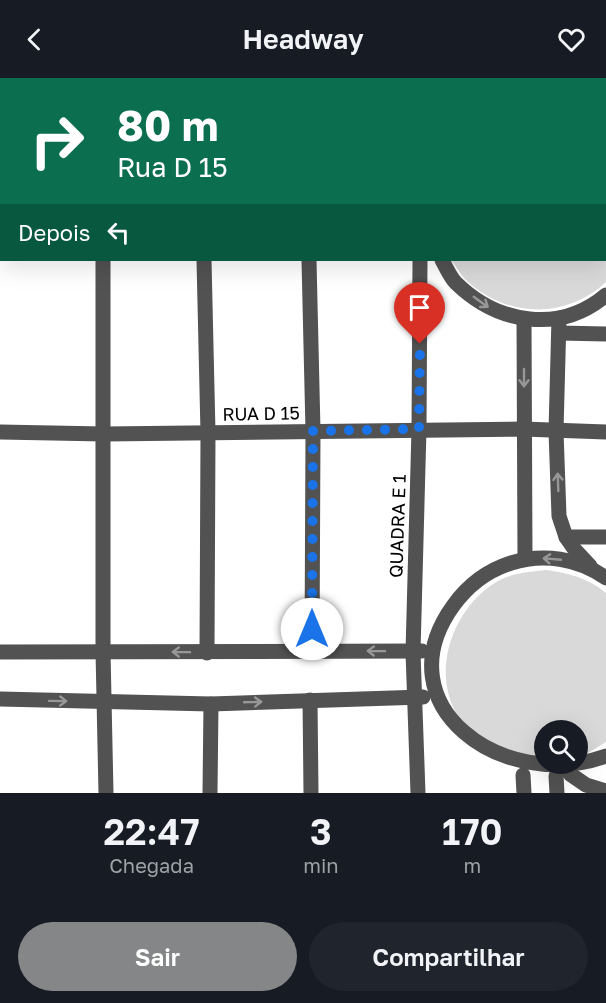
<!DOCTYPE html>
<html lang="pt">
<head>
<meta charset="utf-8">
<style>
  :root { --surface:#171b24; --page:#20242c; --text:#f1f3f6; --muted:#9ea1a6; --accent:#858687 }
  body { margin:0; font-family:"Golos Text",sans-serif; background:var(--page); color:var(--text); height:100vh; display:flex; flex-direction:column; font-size:22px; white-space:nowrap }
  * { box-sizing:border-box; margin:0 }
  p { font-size:20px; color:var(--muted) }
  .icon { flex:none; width:33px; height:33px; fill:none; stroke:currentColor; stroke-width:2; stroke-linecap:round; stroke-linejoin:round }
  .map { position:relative; height:715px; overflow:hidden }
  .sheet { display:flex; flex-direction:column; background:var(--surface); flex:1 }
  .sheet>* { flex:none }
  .guide { position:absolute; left:0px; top:0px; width:606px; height:183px; box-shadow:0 6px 24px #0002; background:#0b6e4f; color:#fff; overflow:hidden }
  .tools { position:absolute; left:534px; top:642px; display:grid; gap:12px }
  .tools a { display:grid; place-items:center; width:54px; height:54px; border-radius:50%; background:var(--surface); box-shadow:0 6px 24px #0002; font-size:30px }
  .pin { position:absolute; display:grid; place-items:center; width:51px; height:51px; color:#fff; margin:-62px -26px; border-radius:50% 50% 50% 0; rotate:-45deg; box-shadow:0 0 6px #0007 }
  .pin .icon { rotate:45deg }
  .me { position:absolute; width:66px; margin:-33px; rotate:0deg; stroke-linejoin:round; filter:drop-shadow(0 0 4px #0008) }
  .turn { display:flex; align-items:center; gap:21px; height:126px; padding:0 18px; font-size:27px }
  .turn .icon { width:78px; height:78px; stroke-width:2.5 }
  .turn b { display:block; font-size:42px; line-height:51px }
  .then { display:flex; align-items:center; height:57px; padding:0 18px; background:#0003; gap:12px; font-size:22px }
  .eta { display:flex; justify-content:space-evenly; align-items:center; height:102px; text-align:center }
  .eta b { font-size:36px; font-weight:600; line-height:42px }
  .action { display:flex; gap:12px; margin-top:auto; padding:12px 18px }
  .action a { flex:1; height:69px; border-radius:36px; background:var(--accent); color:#fff; font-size:24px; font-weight:600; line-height:69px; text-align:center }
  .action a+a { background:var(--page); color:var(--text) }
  header { display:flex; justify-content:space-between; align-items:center; height:78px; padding:0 18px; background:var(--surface); font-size:27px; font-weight:600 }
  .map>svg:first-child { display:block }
  .green { fill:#d9d9d9 }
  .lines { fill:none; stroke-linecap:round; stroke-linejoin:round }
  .minor { stroke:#525252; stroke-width:15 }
  .oneway { stroke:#979797 }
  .route { stroke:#1a73e8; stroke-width:10; stroke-dasharray:0 18 }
  .labels { text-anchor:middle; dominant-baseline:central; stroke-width:6; stroke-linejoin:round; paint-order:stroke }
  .street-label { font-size:18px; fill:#000; stroke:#fff }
</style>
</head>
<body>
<header><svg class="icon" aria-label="back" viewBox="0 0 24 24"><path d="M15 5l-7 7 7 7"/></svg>Headway<svg class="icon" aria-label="heart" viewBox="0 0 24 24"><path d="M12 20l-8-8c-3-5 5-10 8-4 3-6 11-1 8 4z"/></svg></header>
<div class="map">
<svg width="606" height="715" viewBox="0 0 606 715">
  <rect width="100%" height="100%" fill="#fff"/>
  <g class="green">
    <path d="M605,60L606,204C567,241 508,240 468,204C461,198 457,189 451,182H604Z"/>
    <path d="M546,492C569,495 588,500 606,515V664L578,681V652H544V686C539,686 531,688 526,686C516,682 505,672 495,666C485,660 468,652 461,643C429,598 451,534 493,506C509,495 528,494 546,492Z"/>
  </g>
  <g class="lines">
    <g class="minor">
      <path d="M313,0V2"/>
      <path d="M418,0V2"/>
      <path d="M554,0V2"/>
      <path d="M104,2V0"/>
      <path d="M202,2V0"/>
      <path d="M522,2L523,0"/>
      <path d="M604,2H606"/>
      <path d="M604,45L606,46"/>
      <path d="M0,115H2"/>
      <path d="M0,162H2"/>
      <path d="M103,182V573L106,715"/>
      <path d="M204,182L208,355L207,575"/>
      <path d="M309,182L313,353L312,573"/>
      <path d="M442,182C446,189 450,199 456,205C498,246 560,256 606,217"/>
      <path d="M559,240L556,353L559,438L566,459L575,472L590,488"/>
      <path d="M524,241L525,481"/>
      <path d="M559,255L606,256"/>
      <path d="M0,354L104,356L523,351L606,354"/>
      <path d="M566,459H606"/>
      <path d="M606,500C578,480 543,475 511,485C486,493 468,507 453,528C382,627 502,715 606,678"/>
      <path d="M0,574L422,573"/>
      <path d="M0,621L211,626L423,619"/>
      <path d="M310,622L311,715"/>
      <path d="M570,696L586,707L606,713"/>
      <path d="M523,697L524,715"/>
      <path d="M556,698L557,715"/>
      <path d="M210,715L211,626"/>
      <path d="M418,715L413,574L419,351L420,182"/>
    </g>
  </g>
  <defs><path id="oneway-shaft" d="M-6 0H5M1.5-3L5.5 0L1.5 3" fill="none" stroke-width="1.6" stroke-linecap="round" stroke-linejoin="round" transform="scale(1.5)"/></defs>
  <g class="oneway">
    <use href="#oneway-shaft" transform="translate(481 224) rotate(36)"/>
    <use href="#oneway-shaft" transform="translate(524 300) rotate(90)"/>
    <use href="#oneway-shaft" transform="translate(558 404) rotate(-92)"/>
    <use href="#oneway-shaft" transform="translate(552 481) rotate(-175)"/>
    <use href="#oneway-shaft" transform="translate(376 573) rotate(-179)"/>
    <use href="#oneway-shaft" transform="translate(181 574) rotate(-179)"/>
    <use href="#oneway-shaft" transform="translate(58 623) rotate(1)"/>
    <use href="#oneway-shaft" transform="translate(253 624) rotate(-2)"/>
  </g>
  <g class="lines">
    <path class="route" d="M312,551L313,353L419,351L420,266"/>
  </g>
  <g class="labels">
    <g class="street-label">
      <text transform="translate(261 335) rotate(-1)">RUA D 15</text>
      <text transform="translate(397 448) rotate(-88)">QUADRA E 1</text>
    </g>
  </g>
</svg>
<div class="tools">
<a><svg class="icon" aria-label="search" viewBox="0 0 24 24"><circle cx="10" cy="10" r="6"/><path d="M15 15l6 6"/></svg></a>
</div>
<div class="pin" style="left:420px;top:266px;background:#d93025"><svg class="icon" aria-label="arrive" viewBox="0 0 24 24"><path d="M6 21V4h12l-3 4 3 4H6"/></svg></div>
<svg class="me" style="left:312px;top:551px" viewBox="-20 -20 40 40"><circle r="19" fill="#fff"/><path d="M0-13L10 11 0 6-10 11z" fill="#1a73e8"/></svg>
<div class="guide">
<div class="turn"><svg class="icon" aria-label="right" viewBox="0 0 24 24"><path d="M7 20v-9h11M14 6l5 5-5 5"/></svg><div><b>80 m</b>Rua D 15</div></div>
<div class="then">Depois<svg class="icon" aria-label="left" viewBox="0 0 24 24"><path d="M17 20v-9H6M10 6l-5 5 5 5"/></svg></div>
</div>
</div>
<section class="sheet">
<div class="eta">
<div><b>22:47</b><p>Chegada</p></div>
<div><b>3</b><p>min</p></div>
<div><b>170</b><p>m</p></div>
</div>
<div class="action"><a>Sair</a><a>Compartilhar</a></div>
</section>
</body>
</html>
